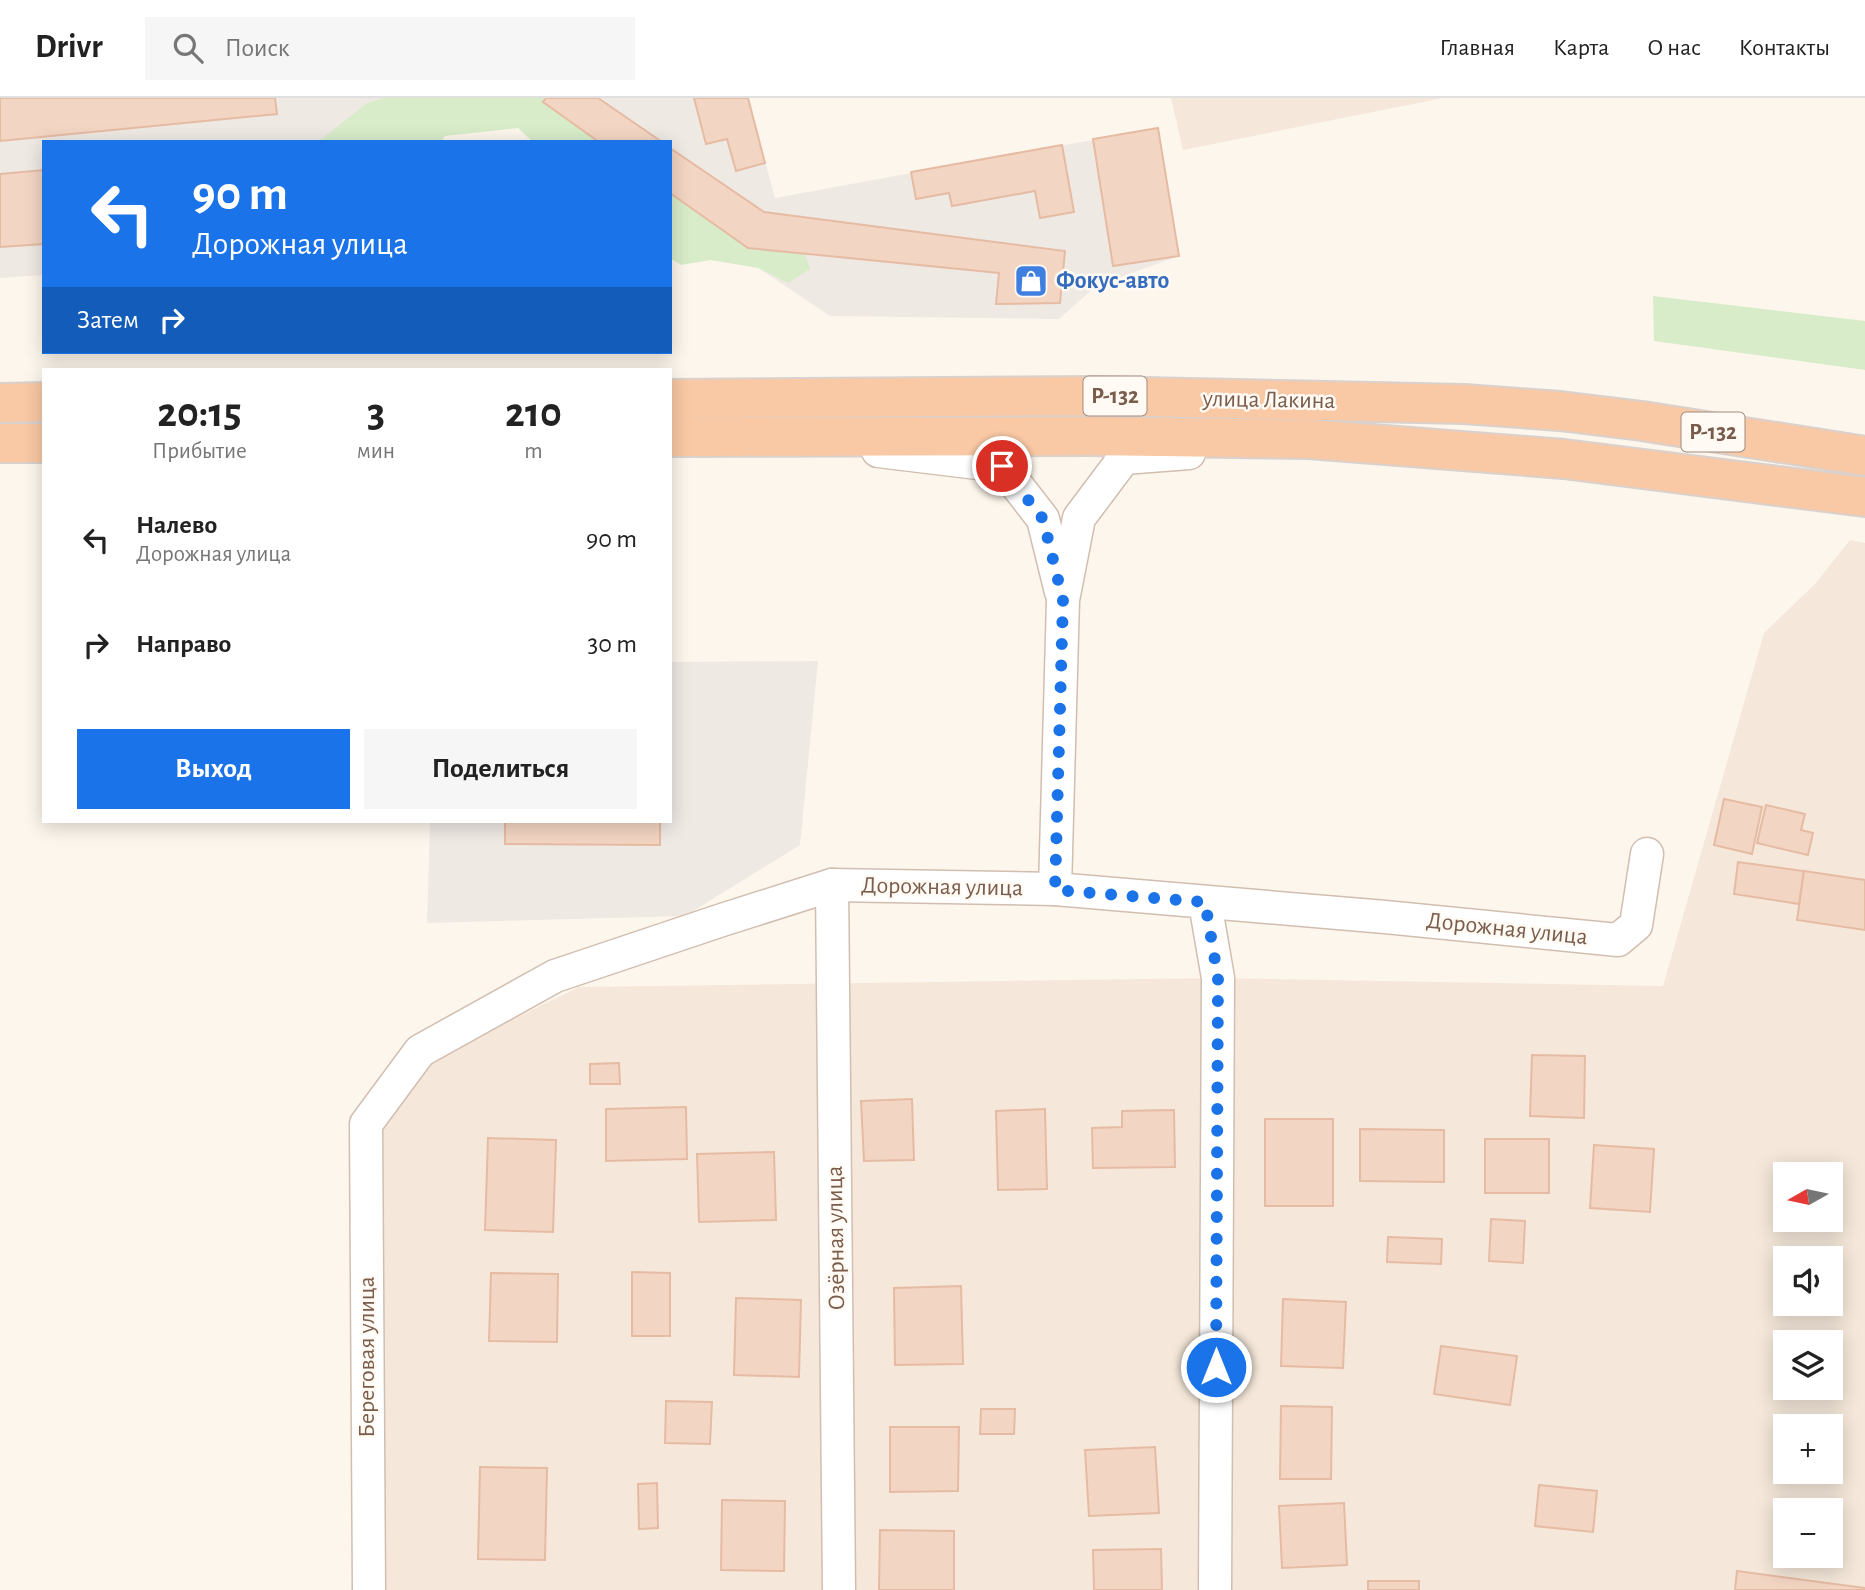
<!DOCTYPE html>
<html lang="ru">
<head>
<meta charset="utf-8">
<style>
  :root { --surface:#fff; --page:#f6f6f6; --text:#222; --muted:#767676; --line:#e0e0e0; --accent:#1a73e8 }
  body { margin:0; font-family:"Alegreya Sans",sans-serif; background:var(--page); color:var(--text); height:100vh; display:flex; flex-direction:column; font-size:26px; white-space:nowrap }
  * { box-sizing:border-box; margin:0 }
  p { font-size:23px; color:var(--muted) }
  .icon { flex:none; width:38px; height:38px; fill:none; stroke:currentColor; stroke-width:2; stroke-linecap:round; stroke-linejoin:round }
  .map { position:relative; flex:1; overflow:hidden }
  .panel { position:absolute; left:42px; top:270px; width:630px; height:455px; display:flex; flex-direction:column; background:var(--surface); border-radius:0px; box-shadow:0 4px 18px #0003 }
  .panel>* { flex:none }
  .top-card { position:absolute; left:42px; top:42px; width:630px; height:214px; border-radius:0px; box-shadow:0 4px 18px #0003; background:#1a73e8; color:#fff; overflow:hidden }
  .needle { width:46px; rotate:261deg }
  .controls { position:absolute; left:1773px; top:1064px; display:grid; gap:14px }
  .controls a { display:grid; place-items:center; width:70px; height:70px; border-radius:0px; background:var(--surface); box-shadow:0 4px 18px #0003; font-size:35px }
  .pin { position:absolute; display:grid; place-items:center; width:60px; height:60px; color:#fff; margin:-30px; border:4px solid #fff; border-radius:50%; box-shadow:0 2px 7px #0007 }
  .me { position:absolute; width:77px; margin:-38px; rotate:0deg; stroke-linejoin:round; filter:drop-shadow(0 0 5px #0008) }
  .turn { display:flex; align-items:center; gap:24px; height:147px; padding:0 35px; font-size:32px }
  .turn .icon { width:91px; height:91px; stroke-width:2.5 }
  .turn b { display:block; font-size:49px; line-height:60px }
  .then { display:flex; align-items:center; height:66px; padding:0 35px; background:#0003; gap:14px; font-size:26px }
  .eta { display:flex; justify-content:space-evenly; align-items:center; height:119px; text-align:center }
  .eta b { font-size:42px; font-weight:600; line-height:49px }
  .action { display:flex; gap:14px; margin-top:auto; padding:14px 35px }
  .action a { flex:1; height:80px; border-radius:0px; background:var(--accent); color:#fff; font-size:28px; font-weight:600; line-height:80px; text-align:center }
  .action a+a { background:var(--page); color:var(--text) }
  ul { padding:0; list-style:none }
  li { display:flex; align-items:center; gap:21px; height:105px; padding:0 35px }
  li div { flex:1 }
  li b { display:block; font-size:26px }
  li em { font-style:normal }
  header { display:flex; align-items:center; gap:42px; box-sizing:border-box; height:98px; padding:0 35px; background:var(--surface); border-bottom:2px solid var(--line) }
  header strong { font-size:33px }
  nav { display:flex; gap:38px; margin-inline-start:auto; font-size:24px }
  .search { width:490px; height:63px; background:var(--page); display:flex; align-items:center; gap:18px; box-sizing:border-box; padding:0 24px; border-radius:0px; color:var(--muted); font-size:26px }
  .map>svg:first-child { display:block }
  .residential { fill:#f5e8da; fill-rule:evenodd }
  .industrial { fill:#efe9e4 }
  .green { fill:#d8ecc9 }
  .building { fill:#f3d5c3; stroke:#e6bba3; stroke-width:2 }
  .lines { fill:none; stroke-linecap:round; stroke-linejoin:round }
  .minor-casing { stroke:#d1beb0; stroke-width:35 }
  .trunk-casing { stroke:#dad1cd; stroke-width:42 }
  .minor { stroke:#fff; stroke-width:32 }
  .trunk { stroke:#f9c8a4; stroke-width:38 }
  .route { stroke:#1a73e8; stroke-width:12; stroke-dasharray:0 21.6 }
  .labels { text-anchor:middle; dominant-baseline:central; stroke-width:5; stroke-linejoin:round; paint-order:stroke }
  .shield { fill:#fffaf3; stroke:#a28b7f; stroke-width:2 }
  .shield-label { font-size:23px; font-weight:bold; fill:#7a5c4d }
  .shop-label { font-size:24px; font-weight:bold; fill:#366cbe; stroke:#fffaf3; text-anchor:start }
  .street-label { font-size:24px; fill:#7a5c4d; stroke:#fffaf3 }
</style>
</head>
<body>
<header>
<strong>Drivr</strong>
<div class="search"><svg class="icon" aria-label="search" viewBox="0 0 24 24"><circle cx="10" cy="10" r="6"/><path d="M15 15l6 6"/></svg>Поиск</div>
<nav><a>Главная</a><a>Карта</a><a>О нас</a><a>Контакты</a></nav>
</header>
<div class="map">
<svg width="1865" height="1492" viewBox="0 0 1865 1492">
  <rect width="100%" height="100%" fill="#fdf6ec"/>
  <g class="residential">
    <path d="M1171,0H1443L1183,52Z"/>
    <path d="M1850,442L1865,445V1492H384L375,1034L439,957L579,889L1218,880L1663,888L1764,535L1815,486ZM1785,1076H1830V1122H1785ZM1785,1160H1830V1206H1785ZM1785,1244H1830V1290H1785ZM1785,1328H1830V1374H1785ZM1785,1412H1830V1458H1785Z"/>
  </g>
  <g class="industrial">
    <path d="M0,0H449L342,44H44V177L0,180Z"/>
    <path d="M504,0H748L775,100L1158,30L1179,158L1096,188L1059,221L830,218L670,111V44H569Z"/>
    <path d="M818,563L800,747L685,818L427,825L430,723H670V564Z"/>
  </g>
  <g class="green">
    <path d="M384,0H546L543,5L599,44H533L518,30L445,38L441,44H318L367,5Z"/>
    <path d="M670,95L748,150L805,156L810,171L788,185L758,170L711,162L681,167L670,160Z"/>
    <path d="M1653,198L1865,223V272L1654,243Z"/>
  </g>
  <g class="building">
    <path d="M0,0H275L277,16L0,43Z"/>
    <path d="M546,0H598L662,44H599L543,4Z"/>
    <path d="M694,0H748L765,65L736,73L727,41L706,46Z"/>
    <path d="M1158,30L1179,158L1113,168L1093,41Z"/>
    <path d="M1062,47L1074,114L1040,120L1035,93L952,108L949,95L916,101L911,74Z"/>
    <path d="M670,50L764,114L1065,153L1060,205L996,206L999,175L748,150L670,95Z"/>
    <path d="M44,72V146L0,149V76Z"/>
    <path d="M1724,701L1762,709L1752,756L1714,747Z"/>
    <path d="M1766,707L1805,716L1801,732L1813,735L1808,757L1757,745Z"/>
    <path d="M505,723H660V747L505,746Z"/>
    <path d="M1738,764L1804,773L1799,806L1734,796Z"/>
    <path d="M1804,773L1865,782V832L1797,822Z"/>
    <path d="M1532,957L1585,958L1584,1020L1530,1018Z"/>
    <path d="M619,965L620,986H590V966Z"/>
    <path d="M912,1001L914,1062L864,1063L861,1003Z"/>
    <path d="M686,1009L687,1061L606,1063V1011Z"/>
    <path d="M1045,1011L1047,1091L998,1092L996,1013Z"/>
    <path d="M1174,1012L1175,1069L1093,1070L1092,1030L1122,1029V1013Z"/>
    <rect x="1265" y="1021" width="68" height="87"/>
    <path d="M1360,1031L1444,1032V1084L1360,1083Z"/>
    <path d="M488,1040L556,1042L553,1134L485,1132Z"/>
    <rect x="1485" y="1041" width="64" height="54"/>
    <path d="M1594,1047L1654,1051L1650,1114L1590,1110Z"/>
    <path d="M774,1054L776,1122L699,1124L697,1056Z"/>
    <path d="M1491,1121L1525,1123L1523,1165L1489,1163Z"/>
    <path d="M1388,1139L1442,1141L1441,1166L1387,1164Z"/>
    <path d="M632,1174L670,1175V1238H632Z"/>
    <path d="M491,1175L558,1176L557,1244L489,1243Z"/>
    <path d="M961,1188L963,1266L895,1267L894,1190Z"/>
    <path d="M736,1200L801,1202L799,1279L734,1277Z"/>
    <path d="M1283,1201L1346,1204L1343,1270L1281,1268Z"/>
    <path d="M1441,1248L1517,1258L1510,1307L1434,1296Z"/>
    <path d="M666,1303L712,1304L710,1346L665,1345Z"/>
    <path d="M1281,1308L1332,1309L1331,1381H1280Z"/>
    <path d="M981,1311H1015L1014,1336H980Z"/>
    <path d="M890,1329H959L958,1393L890,1394Z"/>
    <path d="M1155,1349L1159,1415L1089,1418L1085,1352Z"/>
    <path d="M480,1369L547,1370L545,1462L478,1461Z"/>
    <path d="M657,1385L658,1430L639,1431L638,1386Z"/>
    <path d="M1539,1387L1597,1393L1593,1434L1535,1428Z"/>
    <path d="M722,1402L785,1403L784,1473L721,1472Z"/>
    <path d="M1344,1405L1347,1467L1282,1470L1279,1408Z"/>
    <path d="M880,1432L954,1433V1492H879Z"/>
    <path d="M1161,1451L1162,1492H1094L1093,1452Z"/>
    <path d="M1737,1473L1865,1490V1492H1735Z"/>
    <rect x="1368" y="1483" width="51" height="9"/>
  </g>
  <g class="lines">
    <defs>
      <g id="minor">
        <path d="M878,353L1002,368L1043,421L1061,494"/>
        <path d="M832,787L839,1492"/>
        <path d="M1055,791L1063,502L1079,420L1124,360L1189,355"/>
        <path d="M1205,805L1218,880L1215,1492"/>
        <path d="M369,1492L366,1026L420,953L555,878L722,822L832,787L1055,791L1385,819L1618,842L1636,827L1647,756"/>
      </g>
      <g id="trunk">
        <path d="M670,301L1096,298L1464,306L1560,313L1642,323L1865,358"/>
        <path d="M0,305L44,304"/>
        <path d="M670,339L1086,338L1309,341L1564,361L1865,399"/>
        <path d="M0,345H44"/>
      </g>
    </defs>
    <use href="#minor" class="minor-casing"/>
    <use href="#trunk" class="trunk-casing"/>
    <use href="#minor" class="minor"/>
    <use href="#trunk" class="trunk"/>
  </g>
  <g class="lines">
    <path class="route" d="M1002,368L1043,421L1063,502L1055,792L1205,804L1218,880L1216,1269"/>
  </g>
  <defs>
    <symbol id="shop-square" viewBox="-11 -11 22 22"><rect x="-9" y="-9" width="18" height="18" rx="4" fill="#3f7fe0" stroke="#fffaf3"/><path d="M-5-2.5h2.3a2.7 3.5 0 0 1 5.4 0H5L5.5 6h-11ZM-1.5-2.5h3a1.5 2.3 0 0 0-3 0Z" fill="#fff"/></symbol>
  </defs>
  <g fill-rule="evenodd">
    <use href="#shop-square" x="1012" y="164" width="38" height="38"/>
  </g>
  <g class="labels">
    <g class="shield">
      <rect x="1083.5" y="278.5" width="63" height="39" rx="5"/>
      <rect x="1681.5" y="314.5" width="63" height="39" rx="5"/>
    </g>
    <g class="shield-label">
      <text x="1115" y="298">Р-132</text>
      <text x="1713" y="334">Р-132</text>
    </g>
    <g class="shop-label">
      <text x="1056" y="183">Фокус-авто</text>
    </g>
    <g class="street-label">
      <text transform="translate(1269 302) rotate(1)">улица Лакина</text>
      <text transform="translate(942 789) rotate(1)">Дорожная улица</text>
      <text transform="translate(1507 831) rotate(6)">Дорожная улица</text>
      <text transform="translate(836 1140) rotate(-91)">Озёрная улица</text>
      <text transform="translate(367 1259) rotate(-90)">Береговая улица</text>
    </g>
  </g>
</svg>
<div class="controls">
<a><svg class="needle" viewBox="-14 -14 28 28"><path d="M0-13l5 13h-10z" fill="#e53935"/><path d="M0 13l5-13h-10z" fill="#767676"/></svg></a>
<a><svg class="icon" aria-label="sound" viewBox="0 0 24 24"><path d="M4 9h4l5-4v14l-5-4H4zM17 9q2 3 0 6"/></svg></a>
<a><svg class="icon" aria-label="layers" viewBox="0 0 24 24"><path d="M12 4l9 5-9 5-9-5zM3 14l9 5 9-5"/></svg></a>
<a>+</a>
<a>−</a>
</div>
<div class="pin" style="left:1002px;top:368px;background:#d93025"><svg class="icon" aria-label="arrive" viewBox="0 0 24 24"><path d="M6 21V4h12l-3 4 3 4H6"/></svg></div>
<svg class="me" style="left:1216px;top:1269px" viewBox="-20 -20 40 40"><circle r="17" fill="#1a73e8" stroke="#fff" stroke-width="3"/><path d="M0-11L8 9 0 5-8 9z" fill="#fff"/></svg>
<div class="top-card">
<div class="turn"><svg class="icon" aria-label="left" viewBox="0 0 24 24"><path d="M17 20v-9H6M10 6l-5 5 5 5"/></svg><div><b>90 m</b>Дорожная улица</div></div>
<div class="then">Затем<svg class="icon" aria-label="right" viewBox="0 0 24 24"><path d="M7 20v-9h11M14 6l5 5-5 5"/></svg></div>
</div>
<section class="panel">
<div class="eta">
<div><b>20:15</b><p>Прибытие</p></div>
<div><b>3</b><p>мин</p></div>
<div><b>210</b><p>m</p></div>
</div>
<ul>
<li><svg class="icon" aria-label="left" viewBox="0 0 24 24"><path d="M17 20v-9H6M10 6l-5 5 5 5"/></svg><div><b>Налево</b><p>Дорожная улица</p></div><em>90 m</em></li>
<li><svg class="icon" aria-label="right" viewBox="0 0 24 24"><path d="M7 20v-9h11M14 6l5 5-5 5"/></svg><div><b>Направо</b></div><em>30 m</em></li>
</ul>
<div class="action"><a>Выход</a><a>Поделиться</a></div>
</section>
</div>
</body>
</html>
